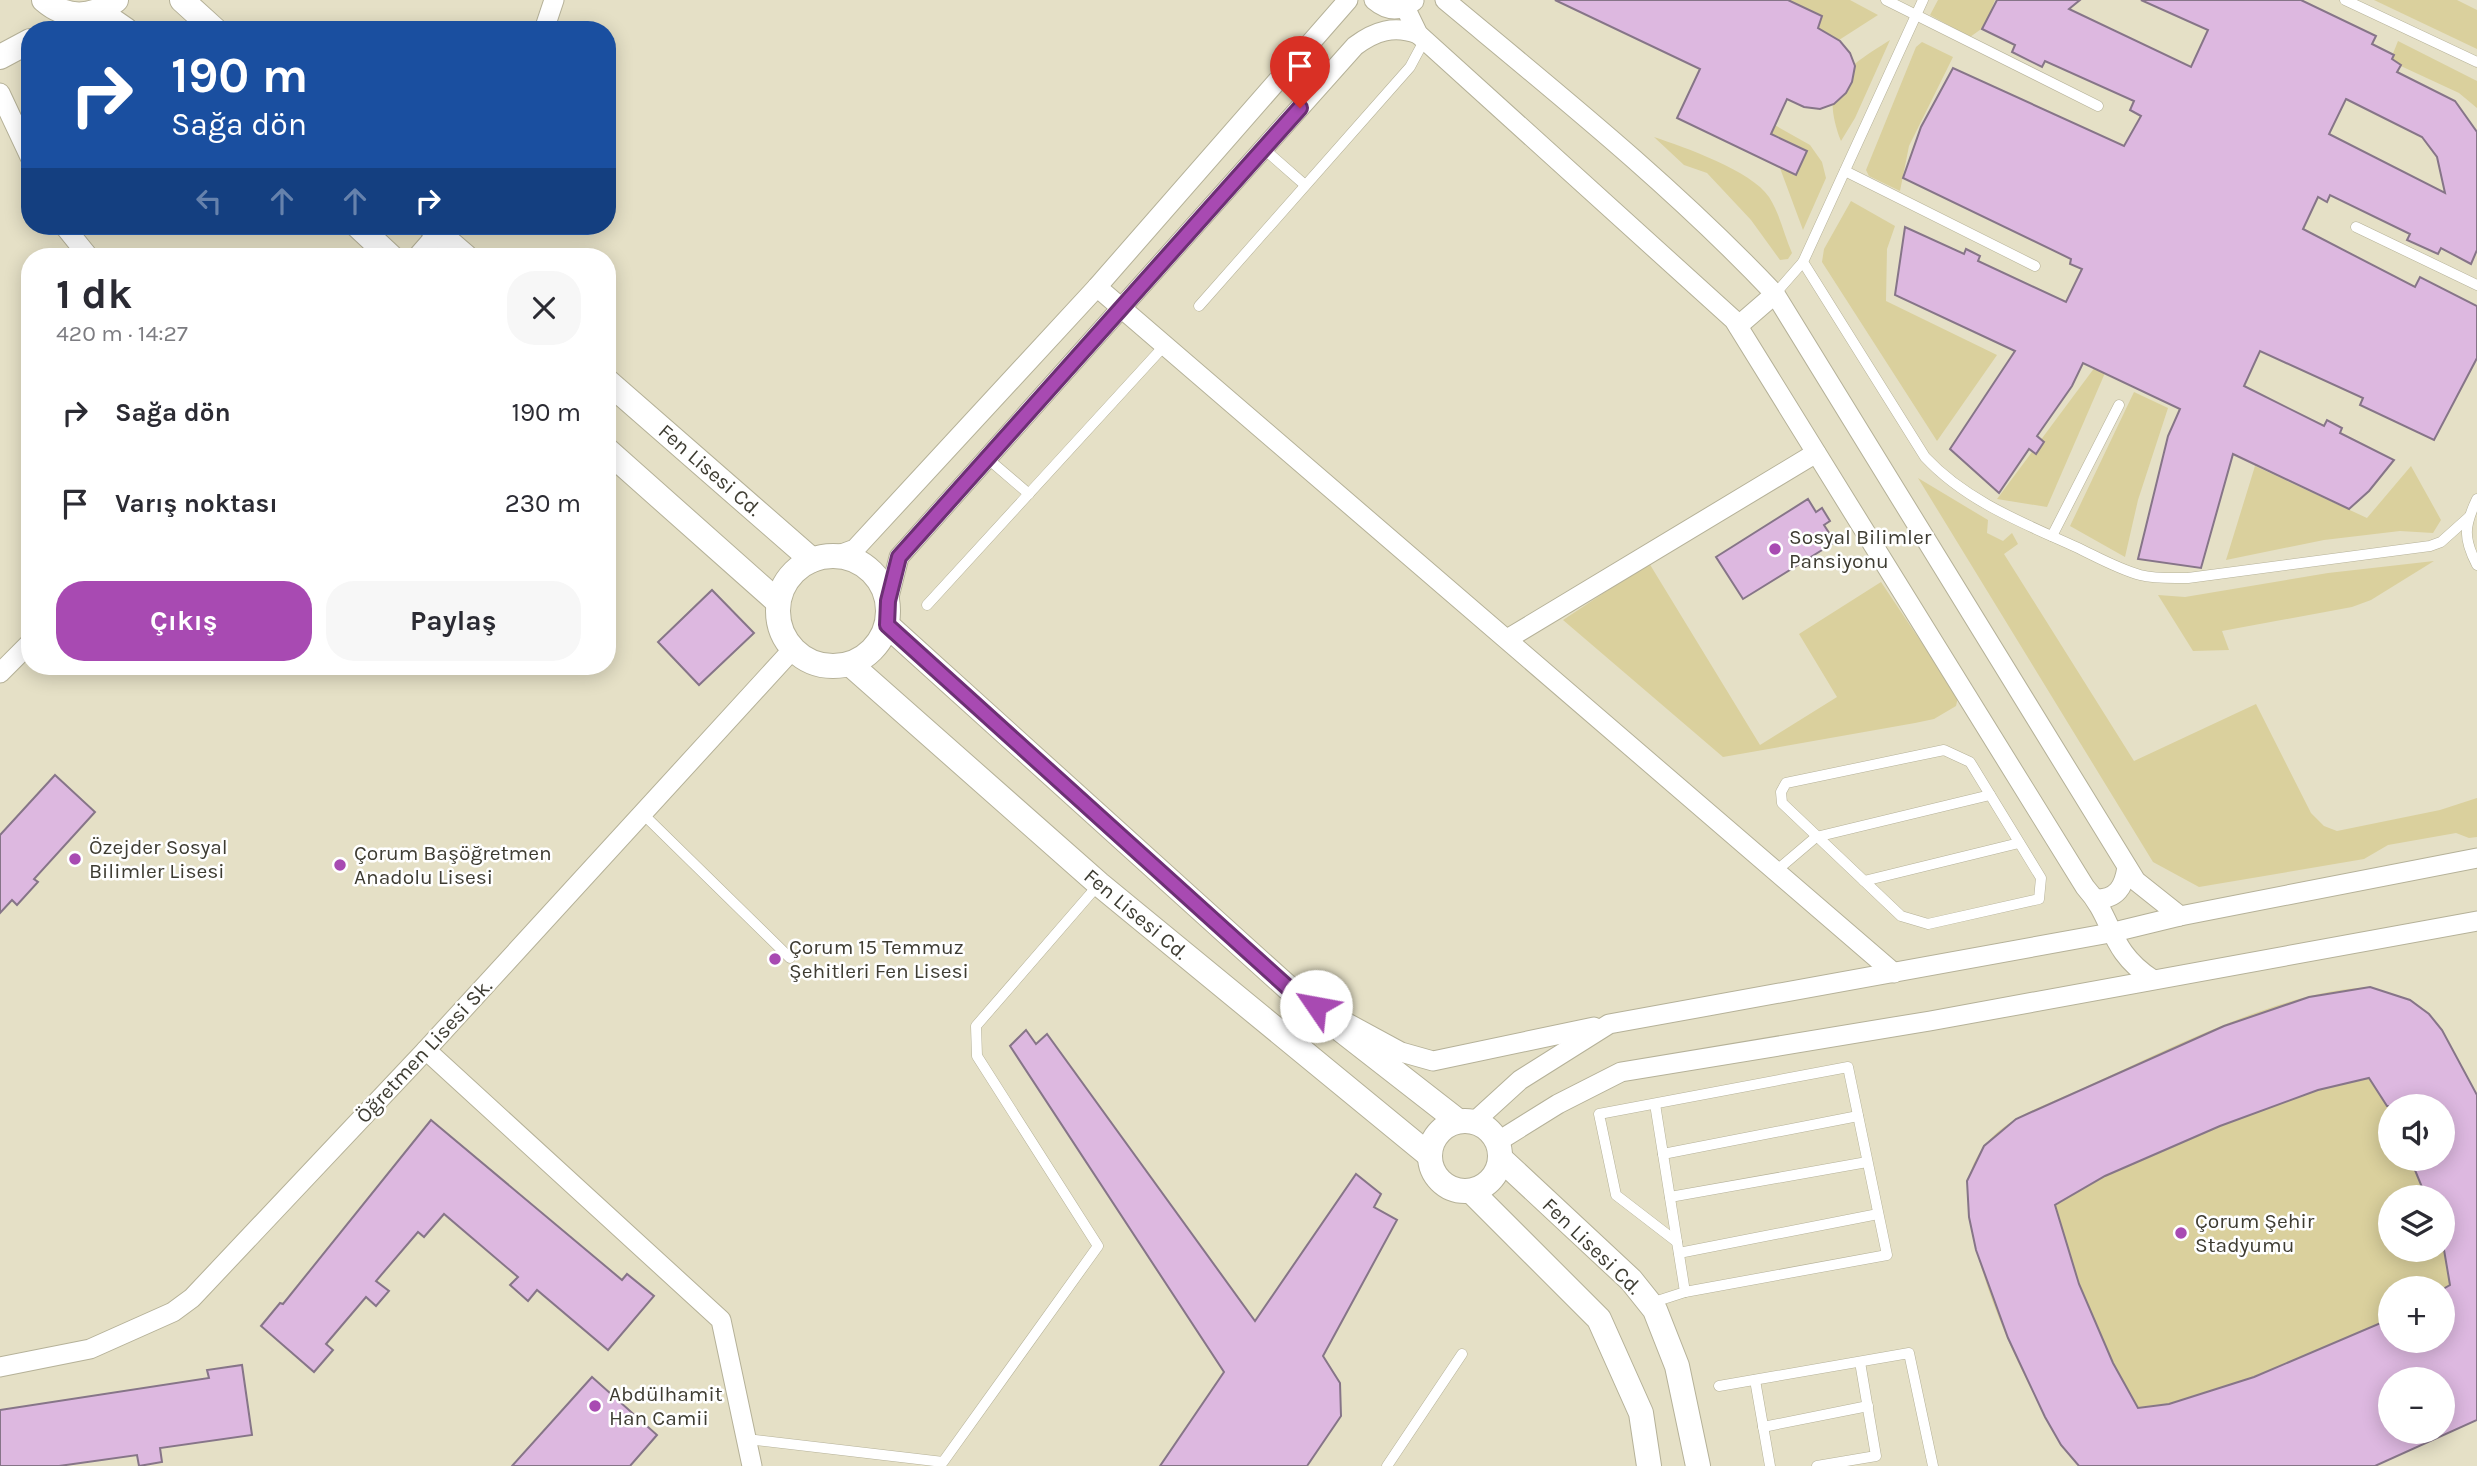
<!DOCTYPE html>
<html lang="tr">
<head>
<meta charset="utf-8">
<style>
  :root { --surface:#fff; --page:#f7f7f7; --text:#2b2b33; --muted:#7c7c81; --accent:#a84ab2 }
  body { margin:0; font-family:Karla,sans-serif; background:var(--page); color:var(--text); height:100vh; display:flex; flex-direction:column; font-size:26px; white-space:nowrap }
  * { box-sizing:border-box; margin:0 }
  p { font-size:23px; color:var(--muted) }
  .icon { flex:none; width:38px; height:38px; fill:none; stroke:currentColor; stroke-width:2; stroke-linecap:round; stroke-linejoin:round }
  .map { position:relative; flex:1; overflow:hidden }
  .sheet { position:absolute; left:21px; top:248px; width:595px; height:427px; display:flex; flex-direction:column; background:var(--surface); border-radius:28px; box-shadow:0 4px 18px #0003 }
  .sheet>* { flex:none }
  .guide { position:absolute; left:21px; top:21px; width:595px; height:214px; border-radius:28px; box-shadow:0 4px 18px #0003; background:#1a4fa0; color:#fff; overflow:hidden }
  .buttons { position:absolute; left:2378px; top:1094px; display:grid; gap:14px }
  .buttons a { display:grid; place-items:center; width:77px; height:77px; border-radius:50%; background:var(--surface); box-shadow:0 4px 18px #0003; font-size:35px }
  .pin { position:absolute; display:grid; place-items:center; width:60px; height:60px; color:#fff; margin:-72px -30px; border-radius:50% 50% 50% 0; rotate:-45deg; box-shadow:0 0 7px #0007 }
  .pin .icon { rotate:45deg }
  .me { position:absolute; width:77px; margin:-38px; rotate:303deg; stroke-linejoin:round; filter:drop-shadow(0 0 5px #0008) }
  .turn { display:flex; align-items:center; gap:24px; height:147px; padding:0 35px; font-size:32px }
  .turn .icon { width:91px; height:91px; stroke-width:2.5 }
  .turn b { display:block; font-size:49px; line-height:60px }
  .lanes { display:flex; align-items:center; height:66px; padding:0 35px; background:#0003; justify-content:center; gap:35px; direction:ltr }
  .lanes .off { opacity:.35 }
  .round { display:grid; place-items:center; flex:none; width:74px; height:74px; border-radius:28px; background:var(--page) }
  .overview { display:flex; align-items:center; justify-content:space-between; height:119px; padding:0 35px }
  h1 { font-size:42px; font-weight:700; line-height:52px }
  .primary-button { display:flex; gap:14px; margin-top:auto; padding:14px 35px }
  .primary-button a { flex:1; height:80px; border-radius:28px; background:var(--accent); color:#fff; font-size:28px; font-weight:700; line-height:80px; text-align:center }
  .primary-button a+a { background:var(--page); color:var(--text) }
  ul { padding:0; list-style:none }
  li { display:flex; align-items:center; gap:21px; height:91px; padding:0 35px }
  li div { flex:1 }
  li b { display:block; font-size:26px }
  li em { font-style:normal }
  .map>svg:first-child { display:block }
  .green { fill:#dad09d; fill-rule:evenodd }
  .building { fill:#ddb8e0; stroke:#867588; stroke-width:2; fill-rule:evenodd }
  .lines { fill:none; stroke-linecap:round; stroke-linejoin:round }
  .service-casing { stroke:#b5b198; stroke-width:11 }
  .minor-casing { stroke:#b5b198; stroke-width:21 }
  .tertiary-casing { stroke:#b5b198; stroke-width:26 }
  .service { stroke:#fff; stroke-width:10 }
  .minor { stroke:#fff; stroke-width:19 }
  .tertiary { stroke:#fff; stroke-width:24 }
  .route-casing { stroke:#6d3074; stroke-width:18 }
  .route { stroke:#a84ab2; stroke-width:12 }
  .poi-dot { fill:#a84ab2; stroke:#fff; stroke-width:2.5 }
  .labels { text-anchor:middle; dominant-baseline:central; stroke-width:5; stroke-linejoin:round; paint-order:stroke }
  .street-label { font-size:21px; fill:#3e3c32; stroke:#fff }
  .poi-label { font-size:21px; fill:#3e3c32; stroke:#fff; text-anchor:start }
</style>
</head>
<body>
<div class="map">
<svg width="2477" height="1466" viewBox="0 0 2477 1466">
  <rect width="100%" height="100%" fill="#e5e0c6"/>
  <g class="green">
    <path d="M1748,0H1850L1878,15L1839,40Z"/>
    <path d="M1938,0H1995L1984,27L1970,37L1930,15Z"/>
    <path d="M2374,0H2457L2477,10V49Z"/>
    <path d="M1890,40L1855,118L1841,141C1819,83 1843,70 1890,40Z"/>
    <path d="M2398,41L2477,81V108L2459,93L2390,61Z"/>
    <path d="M1922,42L1953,57L1909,146L1900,191L1869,176L1866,170L1916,47Z"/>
    <path d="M1704,85L1810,145L1822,162L1826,178L1803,230L1774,152Z"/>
    <path d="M1654,137C1684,147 1752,171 1769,197C1780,214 1784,235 1792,253L1788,259L1780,260L1751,220L1707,173L1684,165Z"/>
    <path d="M1851,201L1895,226L1887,249L1886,301L1997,355L1937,441L1822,262L1824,249Z"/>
    <path d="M2098,363L2105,373L2047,507L1997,499Z"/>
    <path d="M2134,392L2168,408L2138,500L2125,557L2070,526Z"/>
    <path d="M2255,466L2367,518L2411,466L2441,520L2433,533L2400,531L2324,540L2226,560Z"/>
    <path d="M1918,478L1988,520L1987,533L2003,541L2012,533L2018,544L2004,554L2134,761L2256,704L2311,813L2324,826L2337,831L2440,810L2477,798V837L2469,838L2456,833L2388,845L2364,859L2199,887L2153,862Z"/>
    <path d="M2434,561L2371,600L2352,607L2222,631L2229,650L2193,651L2158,595L2185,597L2328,573Z"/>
    <path d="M1649,563L1760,745L1837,697L1799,634L1881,582L1958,697L1956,706L1934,719L1915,723L1723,757L1563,620Z"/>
    <path d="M2370,987L2410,1000L2442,1030L2477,1095V1420L2375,1466H2079C2036,1416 1945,1226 1974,1163C1980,1151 1989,1139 2000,1130C2025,1110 2061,1099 2090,1085C2172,1048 2280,991 2370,987ZM2390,1106H2443V1158H2390ZM2390,1197H2443V1250H2390ZM2390,1288H2443V1340H2390ZM2390,1379H2443V1432H2390Z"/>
  </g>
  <g class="building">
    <path d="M1555,0H1788L1822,16L1818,28L1840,41L1850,53L1855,66L1852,82L1846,93L1834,104L1820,109L1804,107L1787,99L1771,134L1807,151L1796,175L1677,118L1700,69Z"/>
    <path d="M1997,0H2080L2069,9L2191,67L2208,30L2141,0H2301L2376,36L2372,44L2394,55L2392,59L2401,65L2397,72L2455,101L2477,132V250L2471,264L2441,248L2438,254L2407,240L2410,234L2330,195L2327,202L2318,197L2303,229L2415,287L2420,277L2477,306V358L2434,440L2360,405L2363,398L2260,351L2244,386L2324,426L2327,420L2342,428L2340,433L2394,460L2369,491L2349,509L2233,454L2201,568L2138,559L2168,436L2180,409L2083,363L2072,386L2037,436L2044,442L2036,454L2029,449L1999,493L1950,449L2015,351L1895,295L1905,227L1964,254L1966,249L1980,256L1978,261L2066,302L2082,269L2070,264L2071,259L1903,178L1921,127L1953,68L2124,146L2141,116L2130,110L2134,101L2045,61L2042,67L2012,52L2015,45L1982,29ZM2346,99L2422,137L2437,157L2445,193L2329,134Z"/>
    <path d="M1808,499L1816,512L1822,508L1830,521L1824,525L1835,542L1743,599L1716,557Z"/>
    <path d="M712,590L754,633L699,685L658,642Z"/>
    <path d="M55,775L95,812L34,879L38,882L17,905L12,900L0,913V835Z"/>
    <path d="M2370,987L2410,1000L2429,1014L2442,1030L2477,1095V1420L2375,1466H2079L2061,1445L2045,1417L2008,1338L1976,1250L1969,1217L1967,1181L1984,1146L2016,1119L2224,1026L2309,997ZM2369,1078L2387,1106H2443V1158H2410L2426,1197H2443V1244L2450,1285L2443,1289V1340H2390V1319L2254,1377L2169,1404L2138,1408L2113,1363L2079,1284L2055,1205L2105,1176L2220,1126L2318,1090ZM2390,1379H2443V1432H2390Z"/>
    <path d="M1026,1030L1036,1044L1047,1034L1255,1321L1356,1174L1381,1194L1374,1207L1397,1220L1323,1356L1340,1383L1341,1416L1307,1466H1160L1224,1372L1010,1046Z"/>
    <path d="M431,1120L622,1280L627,1274L654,1296L608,1350L537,1290L528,1301L510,1285L518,1277L444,1214L424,1237L418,1232L376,1281L389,1291L376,1306L366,1297L326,1344L333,1350L314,1372L261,1326L280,1303L283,1304Z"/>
    <path d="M242,1365L252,1435L160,1448L162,1462L139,1466L137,1455L59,1466H0V1410L209,1378L207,1370Z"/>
    <path d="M592,1377L657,1435L630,1466H512Z"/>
  </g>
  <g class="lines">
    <defs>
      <g id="service">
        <path d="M1886,0L2098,106"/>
        <path d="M1923,0L1803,262L1925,457C1966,501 2023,523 2076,547C2097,557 2118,569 2140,575C2156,579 2172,578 2188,578L2430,546L2441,542L2469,517"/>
        <path d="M2345,0L2477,62"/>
        <path d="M1264,149L1305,185"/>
        <path d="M1845,171L2035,266"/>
        <path d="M2356,227L2477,285"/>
        <path d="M1775,294L1803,262"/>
        <path d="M1199,306L1410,67L1425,39"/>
        <path d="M987,458L1029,494"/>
        <path d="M2477,499C2464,526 2463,538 2477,565"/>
        <path d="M2052,536L2119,405"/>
        <path d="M927,605L1165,345"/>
        <path d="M1944,750L1970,762L2041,878L2039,899L1928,924L1901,916L1782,803L1781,792L1786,783Z"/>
        <path d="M643,814L790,958"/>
        <path d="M1776,871L1816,837L1990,795"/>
        <path d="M1864,881L2019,843"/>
        <path d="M1663,1154L1858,1116"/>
        <path d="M1670,1197L1867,1162"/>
        <path d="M1677,1242L1616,1195L1599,1114L1848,1067L1887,1255L1685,1292"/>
        <path d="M1679,1253L1878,1214"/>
        <path d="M1651,1303L1685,1292L1655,1104"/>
        <path d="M1755,1380L1770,1466"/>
        <path d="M1719,1386L1909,1353L1933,1466"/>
        <path d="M1763,1427L1868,1406"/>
        <path d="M747,1439L943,1462L1098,1246L977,1056L976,1026L1099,884"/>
        <path d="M1387,1466L1462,1354"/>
        <path d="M1817,1466L1876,1456L1860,1362"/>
      </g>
      <g id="minor">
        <path d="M1374,0C1387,11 1400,12 1414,1"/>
        <path d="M1445,0C1558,94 1674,187 1775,294L2136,881L2180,916"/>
        <path d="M1405,7L1418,34L1734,320L2085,887C2115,920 2107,949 2152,979"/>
        <path d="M544,30L554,0"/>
        <path d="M0,93L30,157"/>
        <path d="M64,226L89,257"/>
        <path d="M417,257L444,226"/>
        <path d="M1097,287L1894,973"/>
        <path d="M1738,326L1775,294"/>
        <path d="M836,556L855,549L1097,287L1348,0"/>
        <path d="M888,601L899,557L1355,46C1375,31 1394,25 1418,34"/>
        <path d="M1509,638L1816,453"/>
        <path d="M0,673L30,643"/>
        <path d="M2096,899C2117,899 2124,887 2127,867"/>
        <path d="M1340,1019L1401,1052L1433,1061L1594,1027"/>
        <path d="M426,1050L721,1320L752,1466"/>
        <path d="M1474,1122L1520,1080L1609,1024L2110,933L2180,916L2477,858"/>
        <path d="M1497,1142L1558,1104L1621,1072L1930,1021L2477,921"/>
        <path d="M0,1367L90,1349L173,1312L192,1298L426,1050L793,649"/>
      </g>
      <g id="tertiary">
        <path d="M44,0C67,20 93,18 116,0"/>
        <path d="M182,0L215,30"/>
        <path d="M100,12L126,30"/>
        <path d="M0,57L30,41"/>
        <path d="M358,226L391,257"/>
        <path d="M430,226L466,257"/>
        <path d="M607,381L812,560"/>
        <path d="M607,450L778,602"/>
        <circle cx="833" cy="611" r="55"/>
        <path d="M887,625L1295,994L1458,1121"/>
        <path d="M850,664L1099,884L1429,1155"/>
        <circle cx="1465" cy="1156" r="35"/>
        <path d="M1500,1158L1631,1280L1655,1310L1677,1366L1698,1466"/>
        <path d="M1471,1191L1599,1319L1641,1413L1649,1466"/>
      </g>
    </defs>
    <use href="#service" class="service-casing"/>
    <use href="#minor" class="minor-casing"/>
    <use href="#tertiary" class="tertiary-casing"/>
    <use href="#service" class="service"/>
    <use href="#minor" class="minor"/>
    <use href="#tertiary" class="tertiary"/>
  </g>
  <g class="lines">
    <defs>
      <path id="route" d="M1300,108L899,557L888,601L887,625L1295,994L1316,1006"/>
    </defs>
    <use href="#route" class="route-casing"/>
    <use href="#route" class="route"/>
  </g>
  <g class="poi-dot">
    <circle cx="1775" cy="549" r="7"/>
    <circle cx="75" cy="859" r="7"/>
    <circle cx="340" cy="865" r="7"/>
    <circle cx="775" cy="959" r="7"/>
    <circle cx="2181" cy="1233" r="7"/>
    <circle cx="595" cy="1406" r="7"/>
  </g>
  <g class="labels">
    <g class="street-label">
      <text transform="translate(710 470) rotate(41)">Fen Lisesi Cd.</text>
      <text transform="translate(1136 914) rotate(40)">Fen Lisesi Cd.</text>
      <text transform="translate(424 1051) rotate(-47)">Öğretmen Lisesi Sk.</text>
      <text transform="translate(1592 1246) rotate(44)">Fen Lisesi Cd.</text>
    </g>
    <g class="poi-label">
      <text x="1789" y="537">Sosyal Bilimler<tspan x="1789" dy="24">Pansiyonu</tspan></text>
      <text x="89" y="847">Özejder Sosyal<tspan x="89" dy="24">Bilimler Lisesi</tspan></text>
      <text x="354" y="853">Çorum Başöğretmen<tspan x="354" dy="24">Anadolu Lisesi</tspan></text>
      <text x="789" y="947">Çorum 15 Temmuz<tspan x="789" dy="24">Şehitleri Fen Lisesi</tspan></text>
      <text x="2195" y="1221">Çorum Şehir<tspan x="2195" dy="24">Stadyumu</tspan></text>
      <text x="609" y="1394">Abdülhamit<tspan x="609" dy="24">Han Camii</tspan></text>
    </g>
  </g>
</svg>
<div class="buttons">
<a><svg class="icon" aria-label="sound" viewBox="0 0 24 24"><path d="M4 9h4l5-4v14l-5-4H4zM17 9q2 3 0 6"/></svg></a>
<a><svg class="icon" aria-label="layers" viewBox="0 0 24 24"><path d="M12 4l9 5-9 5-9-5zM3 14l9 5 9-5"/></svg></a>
<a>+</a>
<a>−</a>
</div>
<div class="pin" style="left:1300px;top:108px;background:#d93025"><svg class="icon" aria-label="arrive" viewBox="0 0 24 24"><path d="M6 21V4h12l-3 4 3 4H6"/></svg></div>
<svg class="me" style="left:1316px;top:1006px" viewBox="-20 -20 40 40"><circle r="19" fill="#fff"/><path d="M0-13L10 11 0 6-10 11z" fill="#a84ab2"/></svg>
<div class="guide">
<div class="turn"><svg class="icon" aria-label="right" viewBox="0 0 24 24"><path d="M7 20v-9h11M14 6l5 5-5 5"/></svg><div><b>190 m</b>Sağa dön</div></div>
<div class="lanes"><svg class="icon off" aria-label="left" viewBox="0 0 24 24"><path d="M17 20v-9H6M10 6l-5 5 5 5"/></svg><svg class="icon off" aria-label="ahead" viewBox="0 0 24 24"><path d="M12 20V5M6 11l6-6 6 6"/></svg><svg class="icon off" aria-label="ahead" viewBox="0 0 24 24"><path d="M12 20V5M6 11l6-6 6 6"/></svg><svg class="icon" aria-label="right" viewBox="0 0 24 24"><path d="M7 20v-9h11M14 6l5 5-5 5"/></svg></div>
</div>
<section class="sheet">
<div class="overview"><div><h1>1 dk</h1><p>420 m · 14:27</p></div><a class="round"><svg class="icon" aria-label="close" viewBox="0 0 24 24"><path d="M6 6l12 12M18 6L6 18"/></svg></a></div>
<ul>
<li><svg class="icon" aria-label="right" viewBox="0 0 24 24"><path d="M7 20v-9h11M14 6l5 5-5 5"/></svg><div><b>Sağa dön</b></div><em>190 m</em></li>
<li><svg class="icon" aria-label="arrive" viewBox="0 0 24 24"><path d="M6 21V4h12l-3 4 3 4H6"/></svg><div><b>Varış noktası</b></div><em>230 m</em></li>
</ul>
<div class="primary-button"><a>Çıkış</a><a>Paylaş</a></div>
</section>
</div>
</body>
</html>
